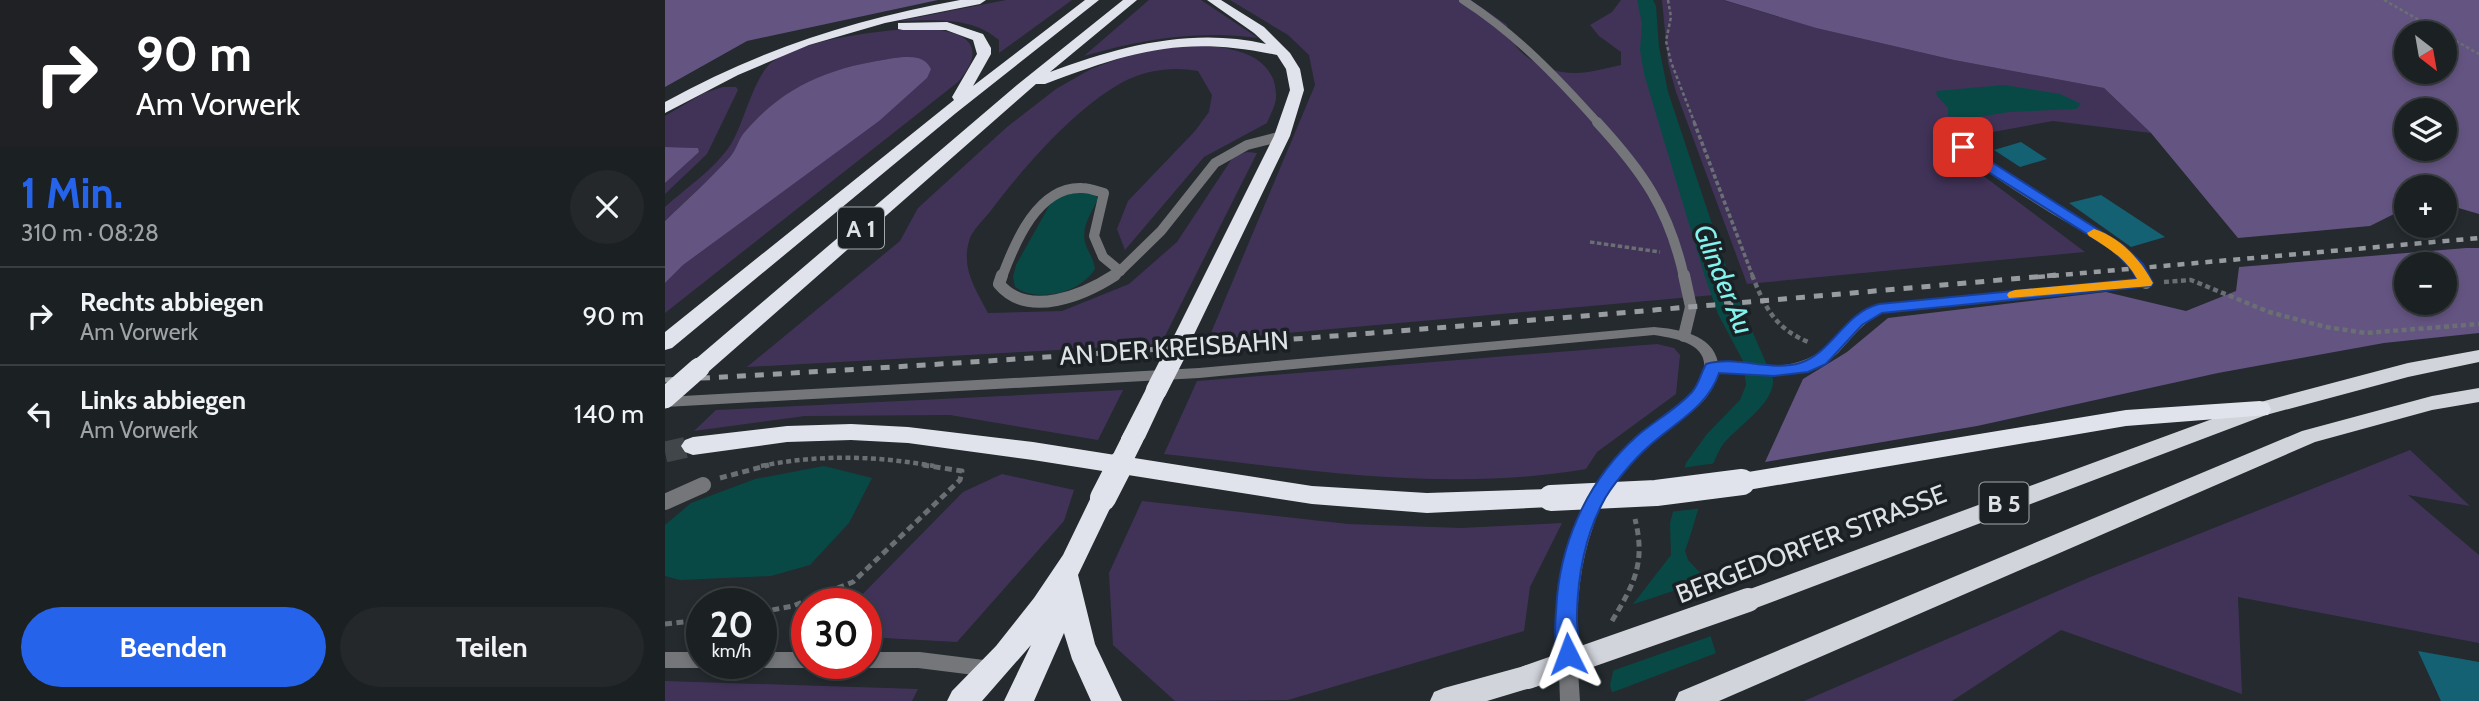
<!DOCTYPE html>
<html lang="de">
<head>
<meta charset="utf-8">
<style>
  :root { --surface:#1b2022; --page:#24282a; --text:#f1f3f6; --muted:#a0a3a5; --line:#393e40; --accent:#2563eb }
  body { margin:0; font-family:Cabin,sans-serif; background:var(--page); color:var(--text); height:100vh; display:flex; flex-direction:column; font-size:26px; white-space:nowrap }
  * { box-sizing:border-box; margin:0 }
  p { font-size:23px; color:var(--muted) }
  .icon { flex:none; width:38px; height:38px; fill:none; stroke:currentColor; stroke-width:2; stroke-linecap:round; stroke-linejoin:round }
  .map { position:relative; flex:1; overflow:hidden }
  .details { display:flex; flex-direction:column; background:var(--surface); width:665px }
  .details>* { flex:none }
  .hud { background:#202124; color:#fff; overflow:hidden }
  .needle { width:46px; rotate:149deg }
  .controls { position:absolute; left:1729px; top:21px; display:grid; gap:14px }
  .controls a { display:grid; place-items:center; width:63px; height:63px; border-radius:50%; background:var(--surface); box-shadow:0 4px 10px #0003,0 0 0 2px var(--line); font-size:35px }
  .speed { position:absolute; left:21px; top:588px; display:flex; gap:14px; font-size:35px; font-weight:700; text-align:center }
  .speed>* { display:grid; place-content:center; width:91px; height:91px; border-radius:50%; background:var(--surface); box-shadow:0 4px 10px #0003,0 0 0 2px var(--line); line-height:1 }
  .speed small { font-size:18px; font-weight:400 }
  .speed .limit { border:10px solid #d22; background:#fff; color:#111 }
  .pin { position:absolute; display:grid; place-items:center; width:60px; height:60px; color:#fff; margin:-30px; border-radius:14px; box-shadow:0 4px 10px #0006 }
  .me { position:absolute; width:77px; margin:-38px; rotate:357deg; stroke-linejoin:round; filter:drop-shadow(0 0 5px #0008) }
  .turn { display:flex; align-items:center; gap:24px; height:147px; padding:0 21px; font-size:32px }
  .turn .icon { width:91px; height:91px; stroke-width:2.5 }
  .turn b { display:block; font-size:49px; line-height:60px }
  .round { display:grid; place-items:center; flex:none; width:74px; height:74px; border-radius:37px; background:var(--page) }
  .headline { display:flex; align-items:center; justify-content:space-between; height:119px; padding:0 21px }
  h1 { font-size:42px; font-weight:700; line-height:52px; color:var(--accent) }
  .primary-button { display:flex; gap:14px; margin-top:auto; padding:14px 21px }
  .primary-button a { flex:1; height:80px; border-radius:42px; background:var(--accent); color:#fff; font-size:28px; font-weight:700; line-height:80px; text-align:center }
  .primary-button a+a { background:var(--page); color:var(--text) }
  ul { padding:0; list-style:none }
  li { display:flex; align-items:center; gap:21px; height:98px; padding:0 21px; border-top:2px solid var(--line) }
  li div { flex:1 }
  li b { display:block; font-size:26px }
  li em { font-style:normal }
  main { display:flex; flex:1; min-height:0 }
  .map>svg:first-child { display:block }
  .green { fill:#413358 }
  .forest { fill:#645482; fill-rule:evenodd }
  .water { fill:#084946 }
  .pier { fill:#242a2e }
  .building { fill:#146173 }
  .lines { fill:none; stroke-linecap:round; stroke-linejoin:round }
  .motorway-tunnel { stroke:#404649; stroke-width:21; stroke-dasharray:21 10; stroke-linecap:butt }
  .path-far3 { stroke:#6a6f73; stroke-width:2.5; stroke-dasharray:3.5 2.5; stroke-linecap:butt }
  .path-far2 { stroke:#6a6f73; stroke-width:3.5; stroke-dasharray:4.5 2.5; stroke-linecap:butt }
  .path-far1 { stroke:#6a6f73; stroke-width:4.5; stroke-dasharray:5 3.5; stroke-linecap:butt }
  .path { stroke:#6a6f73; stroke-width:5; stroke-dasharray:7 4.5; stroke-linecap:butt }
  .service-far3 { stroke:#75767a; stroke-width:8 }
  .service-far2 { stroke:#75767a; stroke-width:10 }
  .service-far1 { stroke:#75767a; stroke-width:12 }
  .service { stroke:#75767a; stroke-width:16 }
  .minor { fill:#75767a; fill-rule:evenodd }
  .trunk { fill:#d2d4dc; fill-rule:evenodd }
  .motorway { fill:#e1e3ec; fill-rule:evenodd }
  .rail-far1 { stroke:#989ca0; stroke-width:4.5; stroke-dasharray:7 7; stroke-linecap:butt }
  .rail { stroke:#989ca0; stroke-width:5; stroke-dasharray:9 9; stroke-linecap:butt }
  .trunk-bridge { stroke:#d2d4dc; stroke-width:24 }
  .motorway-bridge-far1 { stroke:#e1e3ec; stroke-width:21 }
  .motorway-bridge { stroke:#e1e3ec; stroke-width:26 }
  .route { fill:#2563eb; stroke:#184099; stroke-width:2 }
  .slow { fill:#f59e0b }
  .labels { text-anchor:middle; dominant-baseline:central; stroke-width:7; stroke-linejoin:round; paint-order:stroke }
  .shield { fill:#1b2025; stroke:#a4a8ab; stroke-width:2 }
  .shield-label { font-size:24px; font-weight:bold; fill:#dee2e5 }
  .street-label { font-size:26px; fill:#dee2e5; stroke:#1b2025 }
  .water-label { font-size:28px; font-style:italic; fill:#82f4ed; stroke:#1b2025 }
</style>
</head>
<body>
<main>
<section class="details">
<div class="hud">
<div class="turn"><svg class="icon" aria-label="right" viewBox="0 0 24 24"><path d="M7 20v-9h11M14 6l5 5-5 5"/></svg><div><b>90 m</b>Am Vorwerk</div></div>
</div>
<div class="headline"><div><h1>1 Min.</h1><p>310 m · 08:28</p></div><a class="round"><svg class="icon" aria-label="close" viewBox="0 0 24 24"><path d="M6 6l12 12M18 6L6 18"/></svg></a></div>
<ul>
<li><svg class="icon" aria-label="right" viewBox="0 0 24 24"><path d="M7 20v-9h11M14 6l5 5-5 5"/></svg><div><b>Rechts abbiegen</b><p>Am Vorwerk</p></div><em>90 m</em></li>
<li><svg class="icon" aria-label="left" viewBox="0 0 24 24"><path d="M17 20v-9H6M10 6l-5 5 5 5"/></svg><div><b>Links abbiegen</b><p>Am Vorwerk</p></div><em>140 m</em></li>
</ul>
<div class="primary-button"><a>Beenden</a><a>Teilen</a></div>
</section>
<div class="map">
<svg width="1814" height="701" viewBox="0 0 1814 701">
  <rect width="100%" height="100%" fill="#242a2e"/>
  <g class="green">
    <path d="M341,0H407L334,53V40C307,16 268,20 234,21Z"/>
    <path d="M484,0H536L593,38C532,30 478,39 419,56Z"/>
    <path d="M565,0H806L842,25C846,54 879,72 907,73C922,74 941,68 956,65V52L934,36L925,25L947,12L956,0H979V40L1049,295L543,340L650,85L644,55L623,35Z"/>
    <path d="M997,0H1058L1151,28L1289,60L1439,88L1486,133L1388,121L1273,142L1420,252L1082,284L1011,92L1003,63Z"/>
    <path d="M259,28C298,31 326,43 293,82L0,313V283L18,265L214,120L262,78L238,57C174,65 121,82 78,134C73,141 71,150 65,157C45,179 22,200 0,221V207C21,188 51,168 66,144C79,123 89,76 107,62C141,38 218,30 259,28Z"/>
    <path d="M515,45C550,45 612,47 611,97C611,105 605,115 602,123L539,157L460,250L452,229L463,201L530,131L544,112L547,95L533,71C508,66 479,70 456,83C407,111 358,168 324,213C318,220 308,230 305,238C295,267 310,288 323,313L397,311L464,284L512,242L568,157L582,152L592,153L497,342L483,345L82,367L235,241L253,208L342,127L391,89L426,69L469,53Z"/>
    <path d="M58,87H71L73,90L42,154L0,194V183L34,152L32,148L0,147V116L39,93Z"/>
    <path d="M992,344L1009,348L1015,355L1011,394L932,452L921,469C782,493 638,469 499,454L532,381Z"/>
    <path d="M458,390L433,440L285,415L140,416L29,431L51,410Z"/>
    <path d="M1745,450L1805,506L1743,495L1814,555V643L1573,597L1577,694L1396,630L1287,701H1139L1423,578Z"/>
    <path d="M337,474L409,490L399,521L292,642L201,637V604H188L298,492Z"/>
    <path d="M477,501L683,524L796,528L897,523L865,587L859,631L623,700L510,701L448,645L444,573Z"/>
    <path d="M0,681L253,689L247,701H0Z"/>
  </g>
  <g class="forest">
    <path d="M0,0H273L82,41L0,87Z"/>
    <path d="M1059,0H1814V214L1780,204V187H1741V208L1705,226L1573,238L1486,133L1439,88L1289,60L1151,28ZM1780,33V72H1741V33ZM1780,110V149H1741V110Z"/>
    <path d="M238,57C250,57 260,57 266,69L262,78L214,121L18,265L0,283V221C22,200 45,179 65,157C71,150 73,141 78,134C121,82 173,65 238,57Z"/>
    <path d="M0,147L33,148L34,152L0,183Z"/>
    <path d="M1801,248H1814V333L1719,343L1553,373L1312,426L1100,462L1138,379L1182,352L1223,318L1441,292L1521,311L1571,291L1574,267ZM1780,264V303H1741V264Z"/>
  </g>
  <g class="water">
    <path d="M972,0H988L991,6L994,47L1003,92L1068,287L1108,379C1110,403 1073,426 1059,443C1043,465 1031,522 1020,551L1023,560L1040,578L1046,637L1065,701H949L945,685L962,612L1006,555L1005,523L1021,463L1042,434L1075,400L1081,385L1078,361L1053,314L1039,274L979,74L975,50L977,24Z"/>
    <path d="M1339,85L1395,94L1416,104L1411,109L1344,112L1307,118L1283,116V108L1272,96L1271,91Z"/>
    <path d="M412,192L430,195L433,199C425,215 414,230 422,248C426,256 429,261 430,269C415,293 374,303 350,287L348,277L351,265L388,199Z"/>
    <path d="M159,466L207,478L184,523L145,565L106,576L15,580L0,576V525L26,503L90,479Z"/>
  </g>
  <g class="pier">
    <path d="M1052,463L1039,508L1004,512L1016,468Z"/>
    <path d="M1044,579L1049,635L944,672L959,612L963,606Z"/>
    <path d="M1054,652L1069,701H945L943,694Z"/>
  </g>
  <g class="building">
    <path d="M1356,142L1382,159L1355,167L1329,150Z"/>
    <path d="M1436,195L1500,237L1466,247L1404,203Z"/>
    <path d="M1753,651L1814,662V701H1776Z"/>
  </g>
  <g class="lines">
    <path class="motorway-tunnel" d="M0,452L28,446"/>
    <g class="path-far3">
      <path d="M1003,0L1006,17L1001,41L1006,62L1030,124"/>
      <path d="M1719,0L1777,33"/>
      <path d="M1780,35L1814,54"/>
    </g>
    <g class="path-far2">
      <path d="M1029,122L1088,277"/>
      <path d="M925,242L995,252"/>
    </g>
    <g class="path-far1">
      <path d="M1087,275C1100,308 1111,330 1146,343"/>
      <path d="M1499,282L1526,280L1604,312L1661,327L1701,333L1814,324"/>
      <path d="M96,466C154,454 211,456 269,466"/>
    </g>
    <g class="path">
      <path d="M55,478L104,465"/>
      <path d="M96,612L128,606L188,582L295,480L297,471L258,465"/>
      <path d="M947,621C969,584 981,563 970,519"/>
      <path d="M0,624L37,620"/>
    </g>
    <path class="service-far3" d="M798,0C851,34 892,77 934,124"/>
    <g class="service-far2">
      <path d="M932,122C978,172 1004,209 1019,277"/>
      <path d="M1298,147C1328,171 1360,191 1392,211C1423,229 1457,245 1477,277"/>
      <path d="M455,271L496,231L550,163L582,145L617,136"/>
      <path d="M337,277C350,242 373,186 417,188C424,188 432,191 439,193L429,236L438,257L455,271"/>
      <path d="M447,277L455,271"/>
    </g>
    <g class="service-far1">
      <path d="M337,275L334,284C363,319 419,295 450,275"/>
      <path d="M1019,275L1026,307L1019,336"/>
      <path d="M1476,275L1481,283"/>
    </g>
    <g class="service">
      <path d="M0,502L38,485"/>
      <path d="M0,660H37"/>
      <path d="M96,660H142"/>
      <path d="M201,660H254L326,669"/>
    </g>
    <path class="minor" d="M1481,279L1487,283L1486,286L1217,313C1198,322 1187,338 1173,353C1140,383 1093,376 1053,372C1047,409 1004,424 980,447C965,463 948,482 937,501C933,509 931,518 928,527C908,584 911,642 915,701H895C893,642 890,584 911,527C915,516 918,503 925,493C937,474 953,455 969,440C990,419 1035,403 1039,370C1043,343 1009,338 989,335L534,378L0,407V397L534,368L989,327C1013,329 1048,334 1053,363C1094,366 1137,374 1167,341C1181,327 1194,311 1214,305Z"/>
    <g class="trunk">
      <path d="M1814,350V362L1743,377L1601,415L1083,611L1074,607L1071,600L1074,593L1588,404L1743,363Z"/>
      <path d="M1814,388V402L1767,410L1650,442L1054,701H1010L1014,692L1637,431L1767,396Z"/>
      <path d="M863,665L872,668L876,677L872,686L822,701H765L769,692L779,688Z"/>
    </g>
    <g class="motorway">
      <path d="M295,0H321L315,4L220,23L144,45L73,75L0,113V102C94,50 190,19 295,0Z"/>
      <path d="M420,0H434L291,113L7,348L0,350V332L289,100L287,97L312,54L308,40L281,30H238L233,29V23L282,22L318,34L326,48V54L308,86Z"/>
      <path d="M458,0H472L385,72C455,46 527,27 601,44L589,33L542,0H556L599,27L625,53L635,69L639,90L625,136L522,349H508L505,344L609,136L625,90L621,69L612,55C519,35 467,51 380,84H371L42,373L34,375L26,373L23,368L26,363L352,85Z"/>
      <path d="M491,383L499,386L502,391L480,438L476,444L468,446L460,444L456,438L480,391L483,386Z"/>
      <path d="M1595,401L1603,403L1606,409L1603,415L1461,426L1077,491L1068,488L1065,482L1068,476L1077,473L1461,410Z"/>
      <path d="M186,424L243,427L368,442L647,486L762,493L886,489L895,491L898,498L895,505L886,507L762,513L647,504L368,460L243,443L186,440L122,442L28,455L20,452L16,446L20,440L28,437L122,426Z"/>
      <path d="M438,489L447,491L450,498L413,575L430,644L457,701H426L407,659L399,633L369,701H339L366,645L317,701H282L287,691L331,646L369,598L398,555L429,491Z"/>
    </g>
    <path class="rail-far1" d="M1373,277L1814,238"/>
    <path class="rail" d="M0,380C465,356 928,316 1392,275"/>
    <path class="trunk-bridge" d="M863,677L1083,600"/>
    <g class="motorway-bridge-far1">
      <path d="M491,391L515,344"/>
      <path d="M0,398L34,368"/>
      <path d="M454,466L468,438"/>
    </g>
    <g class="motorway-bridge">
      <path d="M438,498L455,465"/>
      <path d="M886,498L991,493L1077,482"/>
    </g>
  </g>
  <path class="route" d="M1298,144L1459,246L1478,264L1488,283L1486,286L1217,313L1197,325L1161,364L1143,372L1109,376L1054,373C1043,407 1009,423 984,446C970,458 945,487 937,504C920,537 913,576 912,613C911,628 917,647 910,661L903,664L895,661C887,643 891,616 892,597C898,535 926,477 972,436C989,421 1012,409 1027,392C1034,384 1036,373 1041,364C1071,355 1105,372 1135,363C1167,353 1179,313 1214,304L1472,279L1466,269L1449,251L1320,170L1293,150L1292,147Z"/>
  <path class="slow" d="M1429,229C1455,237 1475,259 1488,283L1486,286L1344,298L1342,295L1344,292L1350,290L1472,279C1461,258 1443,248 1424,236L1422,233Z"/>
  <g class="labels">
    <g class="shield">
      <rect x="173" y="207.5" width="46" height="41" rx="5"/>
      <rect x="1314.5" y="482.5" width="49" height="41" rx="5"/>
    </g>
    <g class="shield-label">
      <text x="196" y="228">A 1</text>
      <text x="1339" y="503">B 5</text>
    </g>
    <g class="street-label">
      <text transform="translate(509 348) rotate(-4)">AN DER KREISBAHN</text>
      <text transform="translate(1146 544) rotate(-21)">BERGEDORFER STRASSE</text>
    </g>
    <g class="water-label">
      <text transform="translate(1059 279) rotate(68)">Glinder Au</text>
    </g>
  </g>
</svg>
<div class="controls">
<a><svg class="needle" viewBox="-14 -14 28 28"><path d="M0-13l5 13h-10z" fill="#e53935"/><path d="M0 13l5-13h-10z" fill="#a0a3a5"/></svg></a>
<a><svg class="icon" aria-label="layers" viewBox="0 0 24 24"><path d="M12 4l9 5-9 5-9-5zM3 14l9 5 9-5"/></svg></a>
<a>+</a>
<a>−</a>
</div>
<div class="speed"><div>20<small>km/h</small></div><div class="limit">30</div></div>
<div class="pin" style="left:1298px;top:147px;background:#d93025"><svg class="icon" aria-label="arrive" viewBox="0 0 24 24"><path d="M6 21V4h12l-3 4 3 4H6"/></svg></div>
<svg class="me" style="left:903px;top:654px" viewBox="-20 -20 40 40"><path d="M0-17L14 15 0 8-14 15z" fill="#2563eb" stroke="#fff" stroke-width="4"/></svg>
</div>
</main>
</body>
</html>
